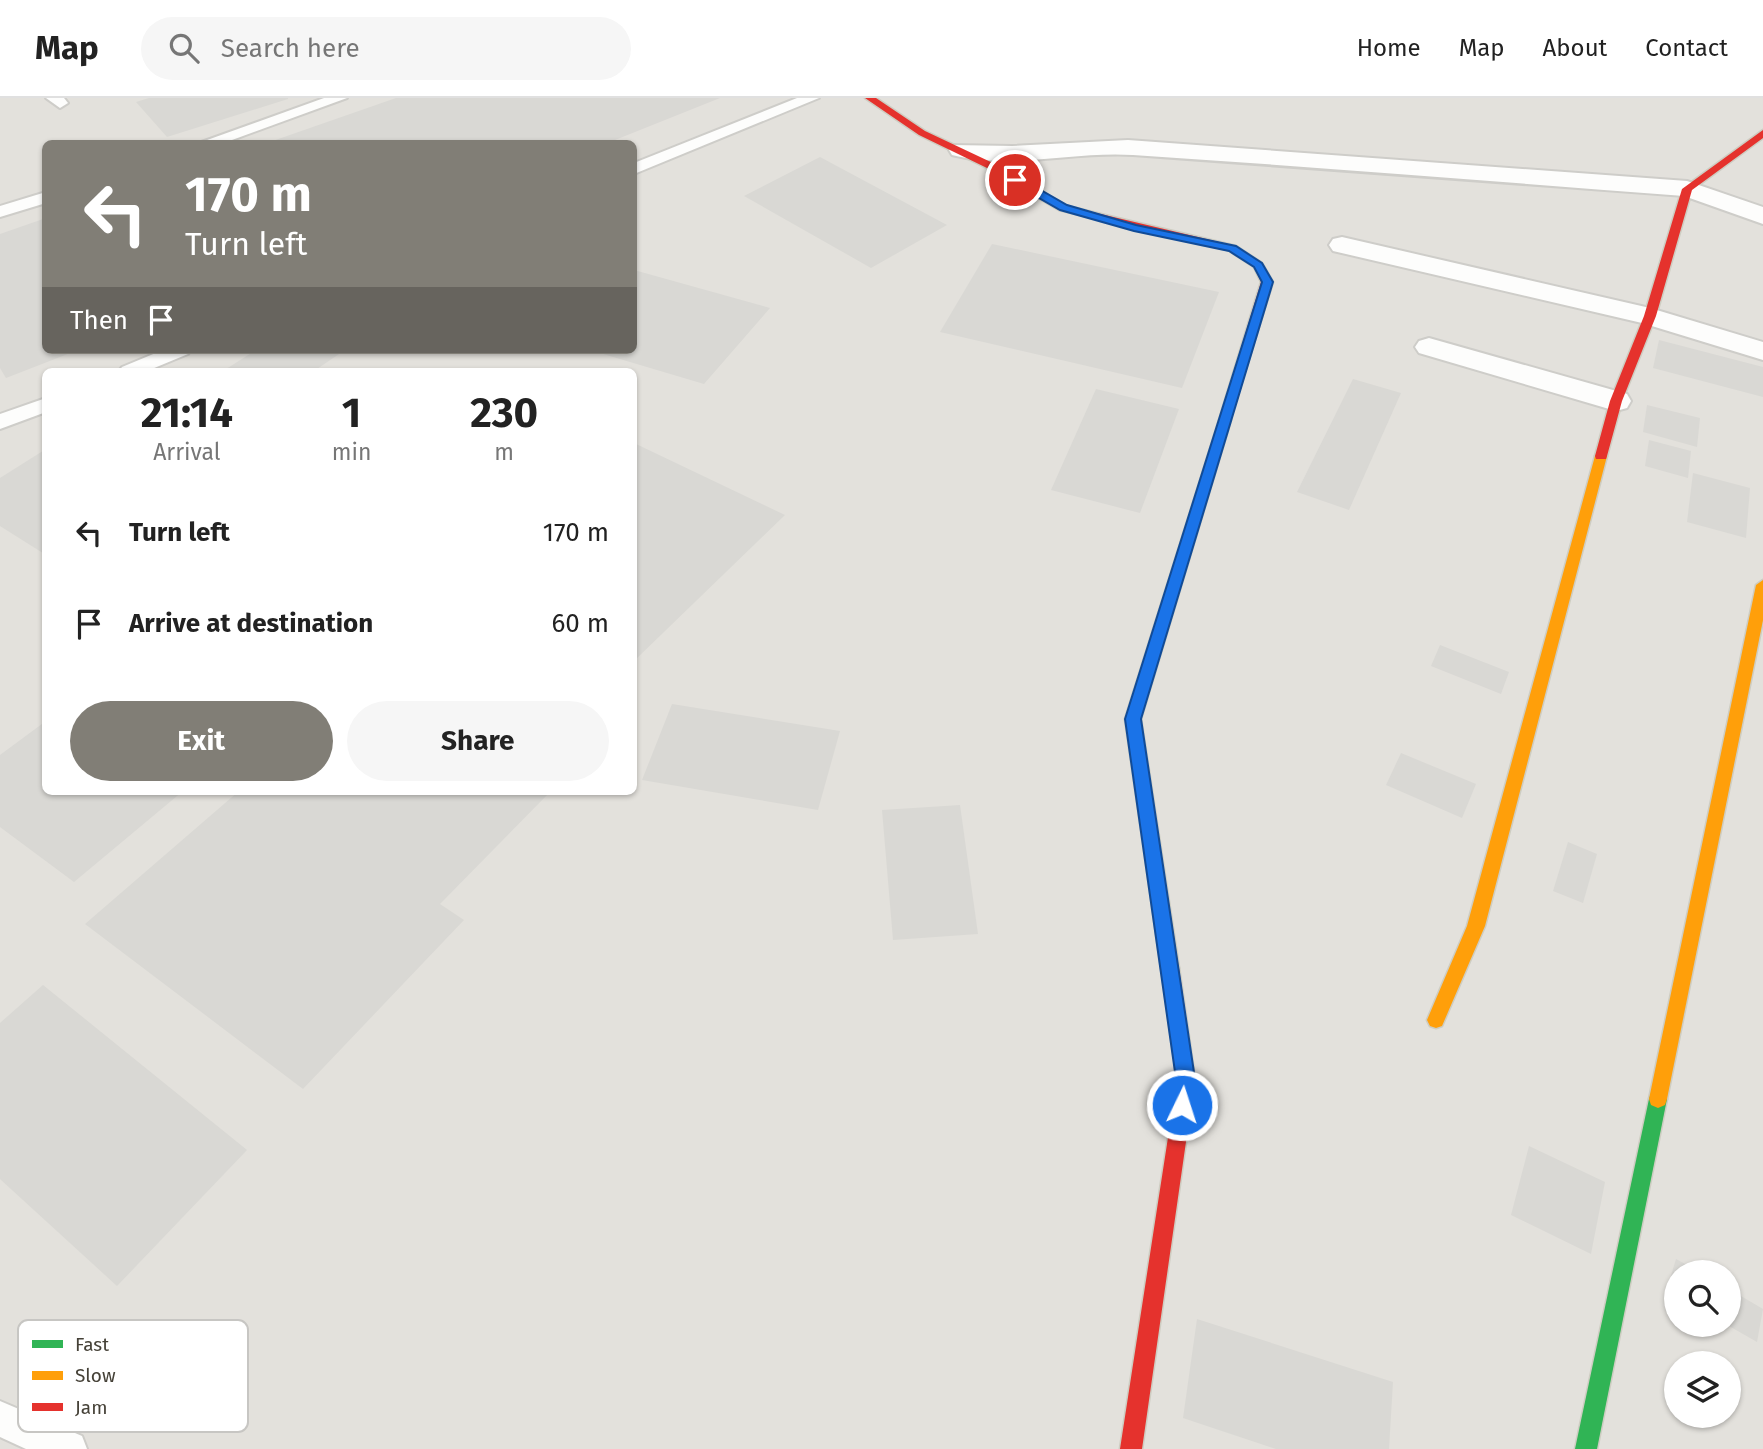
<!DOCTYPE html>
<html lang="en">
<head>
<meta charset="utf-8">
<style>
  :root { --surface:#fff; --page:#f6f6f6; --text:#222; --muted:#767676; --line:#e0e0e0; --accent:#817e76 }
  body { margin:0; font-family:"Fira Sans",sans-serif; background:var(--page); color:var(--text); height:100vh; display:flex; flex-direction:column; font-size:26px; white-space:nowrap }
  * { box-sizing:border-box; margin:0 }
  p { font-size:23px; color:var(--muted) }
  .icon { flex:none; width:38px; height:38px; fill:none; stroke:currentColor; stroke-width:2; stroke-linecap:round; stroke-linejoin:round }
  .map { position:relative; flex:1; overflow:hidden }
  .panel { position:absolute; left:42px; top:270px; width:595px; height:427px; display:flex; flex-direction:column; background:var(--surface); border-radius:10px; box-shadow:0 2px 5px #0004 }
  .panel>* { flex:none }
  .hud { position:absolute; left:42px; top:42px; width:595px; height:214px; border-radius:10px; box-shadow:0 2px 5px #0004; background:#817e76; color:#fff; overflow:hidden }
  .fabs { position:absolute; left:1664px; top:1162px; display:grid; gap:14px }
  .fabs a { display:grid; place-items:center; width:77px; height:77px; border-radius:50%; background:var(--surface); box-shadow:0 2px 5px #0004; font-size:35px }
  .pin { position:absolute; display:grid; place-items:center; width:60px; height:60px; color:#fff; margin:-30px; border:4px solid #fff; border-radius:50%; box-shadow:0 2px 7px #0007 }
  .me { position:absolute; width:77px; margin:-38px; rotate:4deg; stroke-linejoin:round; filter:drop-shadow(0 0 5px #0008) }
  .turn { display:flex; align-items:center; gap:24px; height:147px; padding:0 28px; font-size:32px }
  .turn .icon { width:91px; height:91px; stroke-width:2.5 }
  .turn b { display:block; font-size:49px; line-height:60px }
  .then { display:flex; align-items:center; height:66px; padding:0 28px; background:#0003; gap:14px; font-size:26px }
  .eta { display:flex; justify-content:space-evenly; align-items:center; height:119px; text-align:center }
  .eta b { font-size:42px; font-weight:700; line-height:49px }
  .primary-button { display:flex; gap:14px; margin-top:auto; padding:14px 28px }
  .primary-button a { flex:1; height:80px; border-radius:42px; background:var(--accent); color:#fff; font-size:28px; font-weight:700; line-height:80px; text-align:center }
  .primary-button a+a { background:var(--page); color:var(--text) }
  ul { padding:0; list-style:none }
  li { display:flex; align-items:center; gap:21px; height:91px; padding:0 28px }
  li div { flex:1 }
  li b { display:block; font-size:26px }
  li em { font-style:normal }
  header { display:flex; align-items:center; gap:42px; box-sizing:border-box; height:98px; padding:0 35px; background:var(--surface); border-bottom:2px solid var(--line) }
  header strong { font-size:33px }
  nav { display:flex; gap:38px; margin-inline-start:auto; font-size:24px }
  .search { width:490px; height:63px; background:var(--page); display:flex; align-items:center; gap:18px; box-sizing:border-box; padding:0 24px; border-radius:38px; color:var(--muted); font-size:26px }
  .map>svg:first-child { display:block }
  .industrial { fill:#e3e1dc; fill-rule:evenodd }
  .building { fill:#d9d8d4 }
  .lines { fill:none; stroke-linecap:round; stroke-linejoin:round }
  .lane-casing { stroke:#cecdc9; stroke-width:4 }
  .street-casing { stroke:#cecdc9; stroke-width:4 }
  .fast-casing { stroke:#cecdc2; stroke-width:3 }
  .slow-casing { stroke:#cecdc2; stroke-width:3 }
  .jam-casing { stroke:#cecdc2; stroke-width:3 }
  .lane { fill:#fdfdfc; fill-rule:evenodd }
  .street { fill:#fdfdfc; fill-rule:evenodd }
  .fast { fill:#30b455; fill-rule:evenodd }
  .slow { fill:#ff9f0a; fill-rule:evenodd }
  .jam { fill:#e5322d; fill-rule:evenodd }
  .route { fill:#1a73e8; stroke:#114b97; stroke-width:2 }
  .key { fill:#fff; stroke:#c7c6c3; stroke-width:2 }
  .key-label { font-size:19px; fill:#454137 }
</style>
</head>
<body>
<header>
<strong>Map</strong>
<div class="search"><svg class="icon" aria-label="search" viewBox="0 0 24 24"><circle cx="10" cy="10" r="6"/><path d="M15 15l6 6"/></svg>Search here</div>
<nav><a>Home</a><a>Map</a><a>About</a><a>Contact</a></nav>
</header>
<div class="map">
<svg width="1763" height="1351" viewBox="0 0 1763 1351">
  <rect width="100%" height="100%" fill="#f0f0eb"/>
  <path class="industrial" d="M0,0H1763V1351H0ZM46,46H634V252H46ZM46,273H634V693H46ZM1676,1174H1729V1227H1676ZM1676,1265H1729V1318H1676Z"/>
  <g class="building">
    <path d="M149,0H288V1L167,39L136,4Z"/>
    <path d="M396,0H720L605,46H264Z"/>
    <path d="M820,59L947,127L871,170L744,98Z"/>
    <path d="M46,120V252H78L6,280L0,270V136Z"/>
    <path d="M992,146L1219,194L1182,290L940,234Z"/>
    <path d="M634,172L770,210L704,286L593,253L634,252Z"/>
    <path d="M1659,242L1763,269V299L1653,270Z"/>
    <path d="M256,252H345L314,273H223Z"/>
    <path d="M1353,281L1401,295L1349,412L1297,394Z"/>
    <path d="M1096,291L1179,311L1140,415L1051,392Z"/>
    <path d="M1647,307L1700,320L1697,349L1643,334Z"/>
    <path d="M1649,342L1691,353L1688,380L1645,368Z"/>
    <path d="M634,345L785,417L634,563Z"/>
    <path d="M46,351V457L0,428V380Z"/>
    <path d="M1693,375L1750,390L1746,440L1687,424Z"/>
    <path d="M1440,547L1509,574L1501,596L1431,568Z"/>
    <path d="M672,606L840,633L818,712L642,682Z"/>
    <path d="M46,623V693H183L74,784L0,729V657Z"/>
    <path d="M1401,655L1476,686L1462,720L1386,687Z"/>
    <path d="M239,693H551L440,806L464,822L303,991L85,826Z"/>
    <path d="M960,707L978,836L893,842L882,712Z"/>
    <path d="M1568,744L1597,756L1583,805L1553,793Z"/>
    <path d="M43,887L247,1052L117,1188L0,1081V925Z"/>
    <path d="M1529,1048L1605,1084L1591,1156L1511,1117Z"/>
    <path d="M1676,1161L1700,1174H1676V1197L1667,1191Z"/>
    <path d="M1729,1191L1763,1211L1757,1244L1729,1228Z"/>
    <path d="M1197,1221L1393,1284L1389,1351H1276L1183,1320Z"/>
  </g>
  <g class="lines">
    <defs>
      <g id="lane">
        <path d="M46,0H64L68,5L60,10Z"/>
        <path d="M324,0H347L221,46H196Z"/>
        <path d="M797,0H819L634,76V65Z"/>
        <path d="M46,94V105L0,119V108Z"/>
        <path d="M163,252H191L188,256L147,273H119L122,269Z"/>
        <path d="M46,300V314L0,331V316Z"/>
        <path d="M0,1303L82,1338L87,1351H26L0,1339Z"/>
      </g>
      <g id="street">
        <path d="M1128,42L1687,83L1763,109V126L1684,98C1500,84 1316,69 1133,57C1073,53 1011,72 952,57L949,52L952,47L1012,48Z"/>
        <path d="M1342,139L1650,210L1763,244V262L1642,225L1333,153L1329,147L1333,141Z"/>
        <path d="M1429,240L1627,296L1631,303L1627,310L1616,313L1419,255L1415,249L1419,243Z"/>
      </g>
      <path id="fast" d="M1658,992L1665,995L1667,1001L1597,1351H1575L1649,1001L1651,995Z"/>
      <g id="slow">
        <path d="M1225,318L1231,322L1141,621L1179,870L1176,876L1170,878L1164,876L1161,870L1125,621L1219,322Z"/>
        <path d="M1601,354L1607,358L1485,828L1442,928L1436,930L1430,928L1427,922L1467,828L1595,358Z"/>
        <path d="M1763,482V522L1667,1001L1665,1007L1658,1010L1651,1007L1649,1001L1756,487Z"/>
      </g>
      <g id="jam">
        <path d="M865,0H876L925,33L995,66L1067,108L1236,148L1262,165L1273,184L1229,325H1221L1219,322L1261,184L1254,169L1228,152L1059,112L987,70L919,37Z"/>
        <path d="M1763,32V40L1692,92L1656,218L1622,303L1607,358L1606,361H1596L1595,358L1610,303L1644,218L1682,91Z"/>
        <path d="M1170,862L1176,864L1179,870L1195,981L1142,1351H1120L1177,981L1161,870L1164,864Z"/>
      </g>
    </defs>
    <use href="#lane" class="lane-casing"/>
    <use href="#street" class="street-casing"/>
    <use href="#fast" class="fast-casing"/>
    <use href="#slow" class="slow-casing"/>
    <use href="#jam" class="jam-casing"/>
    <use href="#lane" class="lane"/>
    <use href="#street" class="street"/>
    <use href="#fast" class="fast"/>
    <use href="#slow" class="slow"/>
    <use href="#jam" class="jam"/>
  </g>
  <path class="route" d="M1011,79H1018L1067,107L1136,127L1236,148L1262,165L1273,184L1141,621L1195,981L1189,1014L1182,1017L1175,1014L1172,1007L1176,981L1125,621L1262,184L1254,169L1229,153L1134,133L1060,112L1011,84Z"/>
  <rect x="18" y="1222" width="230" height="112" rx="10" class="key"/>
  <rect x="32" y="1242" width="31" height="8" fill="#30b455"/>
  <rect x="32" y="1273" width="31" height="9" fill="#ff9f0a"/>
  <rect x="32" y="1305" width="31" height="8" fill="#e5322d"/>
  <g class="key-label">
    <text x="75" y="1253">Fast</text>
    <text x="75" y="1284">Slow</text>
    <text x="75" y="1316">Jam</text>
  </g>
</svg>
<div class="fabs">
<a><svg class="icon" aria-label="search" viewBox="0 0 24 24"><circle cx="10" cy="10" r="6"/><path d="M15 15l6 6"/></svg></a>
<a><svg class="icon" aria-label="layers" viewBox="0 0 24 24"><path d="M12 4l9 5-9 5-9-5zM3 14l9 5 9-5"/></svg></a>
</div>
<div class="pin" style="left:1015px;top:82px;background:#d93025"><svg class="icon" aria-label="arrive" viewBox="0 0 24 24"><path d="M6 21V4h12l-3 4 3 4H6"/></svg></div>
<svg class="me" style="left:1182px;top:1007px" viewBox="-20 -20 40 40"><circle r="17" fill="#1a73e8" stroke="#fff" stroke-width="3"/><path d="M0-11L8 9 0 5-8 9z" fill="#fff"/></svg>
<div class="hud">
<div class="turn"><svg class="icon" aria-label="left" viewBox="0 0 24 24"><path d="M17 20v-9H6M10 6l-5 5 5 5"/></svg><div><b>170 m</b>Turn left</div></div>
<div class="then">Then<svg class="icon" aria-label="arrive" viewBox="0 0 24 24"><path d="M6 21V4h12l-3 4 3 4H6"/></svg></div>
</div>
<section class="panel">
<div class="eta">
<div><b>21:14</b><p>Arrival</p></div>
<div><b>1</b><p>min</p></div>
<div><b>230</b><p>m</p></div>
</div>
<ul>
<li><svg class="icon" aria-label="left" viewBox="0 0 24 24"><path d="M17 20v-9H6M10 6l-5 5 5 5"/></svg><div><b>Turn left</b></div><em>170 m</em></li>
<li><svg class="icon" aria-label="arrive" viewBox="0 0 24 24"><path d="M6 21V4h12l-3 4 3 4H6"/></svg><div><b>Arrive at destination</b></div><em>60 m</em></li>
</ul>
<div class="primary-button"><a>Exit</a><a>Share</a></div>
</section>
</div>
</body>
</html>
